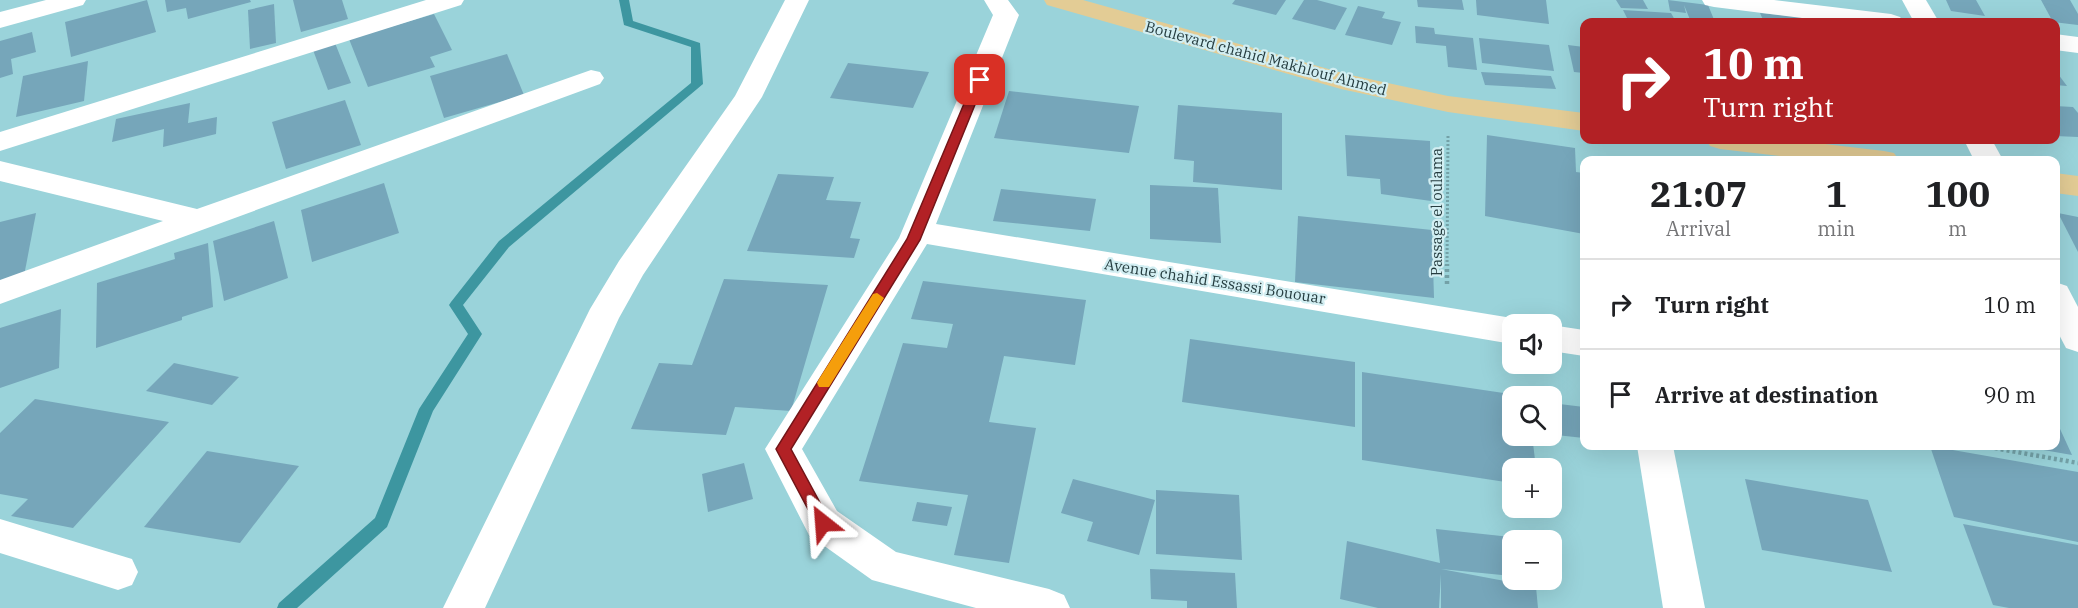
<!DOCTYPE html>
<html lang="en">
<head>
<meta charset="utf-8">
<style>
  :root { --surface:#fff; --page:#f6f6f6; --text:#202124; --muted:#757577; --line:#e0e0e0 }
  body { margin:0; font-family:"IBM Plex Serif",serif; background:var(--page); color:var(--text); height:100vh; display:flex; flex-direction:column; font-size:22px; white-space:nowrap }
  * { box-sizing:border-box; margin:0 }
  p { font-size:20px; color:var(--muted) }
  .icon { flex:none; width:33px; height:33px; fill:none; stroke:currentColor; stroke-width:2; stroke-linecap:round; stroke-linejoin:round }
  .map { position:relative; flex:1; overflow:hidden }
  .drawer { position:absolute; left:1580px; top:156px; width:480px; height:294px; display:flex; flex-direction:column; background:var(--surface); border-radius:12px; box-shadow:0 6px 24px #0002 }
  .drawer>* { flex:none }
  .hud { position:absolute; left:1580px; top:18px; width:480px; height:126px; border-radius:12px; box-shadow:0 6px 24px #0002; background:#b22125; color:#fff; overflow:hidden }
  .buttons { position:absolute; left:1502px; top:314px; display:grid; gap:12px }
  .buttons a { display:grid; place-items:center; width:60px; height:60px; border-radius:12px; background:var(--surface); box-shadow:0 6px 24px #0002; font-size:30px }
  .pin { position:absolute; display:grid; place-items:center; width:51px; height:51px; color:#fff; margin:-26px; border-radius:12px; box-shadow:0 3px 9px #0006 }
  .me { position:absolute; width:66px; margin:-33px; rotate:332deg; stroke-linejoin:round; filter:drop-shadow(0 0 4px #0008) }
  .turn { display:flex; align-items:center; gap:21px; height:126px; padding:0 24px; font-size:27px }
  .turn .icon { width:78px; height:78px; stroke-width:2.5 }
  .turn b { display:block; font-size:42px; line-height:51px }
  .eta { display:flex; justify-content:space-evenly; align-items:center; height:102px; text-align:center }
  .eta b { font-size:36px; font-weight:700; line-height:42px }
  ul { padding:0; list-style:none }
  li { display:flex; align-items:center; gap:18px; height:90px; padding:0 24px; border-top:2px solid var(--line) }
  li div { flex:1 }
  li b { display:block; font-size:22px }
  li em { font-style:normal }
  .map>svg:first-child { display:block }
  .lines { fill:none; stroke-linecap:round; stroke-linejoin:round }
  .stream { fill:#3d96a0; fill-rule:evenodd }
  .building { fill:#76a6ba }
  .path-far1 { stroke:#73a1a7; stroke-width:3; stroke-dasharray:2 2; stroke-linecap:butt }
  .path { stroke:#73a1a7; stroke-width:4.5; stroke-dasharray:3 3; stroke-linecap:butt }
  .minor { fill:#fff; fill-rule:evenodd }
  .major { fill:#e3cc95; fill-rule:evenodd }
  .route { fill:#b22125; stroke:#741518; stroke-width:1.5 }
  .slow { fill:#f59e0b }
  .labels { text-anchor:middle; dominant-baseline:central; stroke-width:4.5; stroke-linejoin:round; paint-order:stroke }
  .street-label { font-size:15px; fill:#253c3f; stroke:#d2eef2 }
</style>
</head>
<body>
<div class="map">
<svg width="2078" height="608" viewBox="0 0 2078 608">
  <rect width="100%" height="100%" fill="#9ad3da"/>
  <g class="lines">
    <path class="stream" d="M619,0H629L633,21L700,43L703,84L509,247L463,305L482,334L433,411L387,527L297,608H277L279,603L375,518L419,409L468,334L449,305L451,302L499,241L691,83V47L624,25Z"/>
  </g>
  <g class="building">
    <path d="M147,0L156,32L71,57L65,22Z"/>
    <path d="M165,0H250L251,2L188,19L186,8L167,12Z"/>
    <path d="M293,0H342L348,19L301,32Z"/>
    <path d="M1235,0H1286L1276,15L1232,4Z"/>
    <path d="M1304,0H1317L1347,8L1335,30L1292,19Z"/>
    <path d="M1417,0H1462L1464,10L1418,7Z"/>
    <path d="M1476,0H1546L1549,24L1477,15Z"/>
    <path d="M1616,0H1643L1648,9L1621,8Z"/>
    <path d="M1668,0L1708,5L1715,22H1691L1684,5L1686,13L1670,11Z"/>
    <path d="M1946,0H1976L1985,16L1951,11Z"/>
    <path d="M2041,0H2070L2078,14V25L2053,22Z"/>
    <path d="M274,4L276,43L250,49L248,10Z"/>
    <path d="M1358,6L1385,12L1382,18L1401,22L1392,45L1345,35Z"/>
    <path d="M1623,10L1671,13L1676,22H1629Z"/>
    <path d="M1760,13L1822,19L1824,22H1764Z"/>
    <path d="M434,14L452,50L430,57L435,67L368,87L349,39Z"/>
    <path d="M1415,26L1434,28L1435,34L1473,38L1477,70L1448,67L1446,46L1416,43Z"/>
    <path d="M32,32L36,52L11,59L13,74L0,78V41Z"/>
    <path d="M1479,38L1549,45L1554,71L1482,63Z"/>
    <path d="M335,43L351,83L328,90L313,50Z"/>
    <path d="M1568,45L1584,47V73L1574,72Z"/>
    <path d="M507,54L524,95L444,118L430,76Z"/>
    <path d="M88,61L84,101L16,117L23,76Z"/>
    <path d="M848,63L929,72L913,108L830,98Z"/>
    <path d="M2055,70L2067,86L2055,85Z"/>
    <path d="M1481,72L1551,76L1556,89L1485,85Z"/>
    <path d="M1009,91L1139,106L1129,153L994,138Z"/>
    <path d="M345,100L361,145L286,169L272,122Z"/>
    <path d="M190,103L188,123L217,117L216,134L163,147L164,129L112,142L116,119Z"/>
    <path d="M1178,105L1282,113V190L1193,182L1194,161L1174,159Z"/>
    <path d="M2055,106L2073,107L2078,113V137L2055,136Z"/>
    <path d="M1345,135L1430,141L1431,201L1381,194L1380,179L1347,176Z"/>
    <path d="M1487,135L1575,148L1576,172L1584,173V234L1485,216Z"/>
    <path d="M778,174L834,177L826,200L861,202L850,238L860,239L854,258L747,251Z"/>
    <path d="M384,183L399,233L312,262L301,210Z"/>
    <path d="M1150,185L1218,188L1221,243L1150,239Z"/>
    <path d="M1001,189L1096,199L1090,231L993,221Z"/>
    <path d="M36,213L24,276L0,282V222Z"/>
    <path d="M2058,213L2078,217V252Z"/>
    <path d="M1298,216L1432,230L1434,298L1295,282Z"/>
    <path d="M274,221L288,278L224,301L213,241Z"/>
    <path d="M208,243L213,307L182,317V320L96,348L97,283L175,259L174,253Z"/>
    <path d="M724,279L828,285L791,411L735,407L726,435L631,429L659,363L692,365Z"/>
    <path d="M923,281L1086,300L1075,365L1004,356L989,422L1036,428L1009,563L954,555L968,495L859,481L903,343L947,348L953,324L911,319Z"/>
    <path d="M61,309L59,368L0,388V328Z"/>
    <path d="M1190,339L1355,362V427L1182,402Z"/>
    <path d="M174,363L239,377L212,405L146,391Z"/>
    <path d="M1362,372L1517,395L1512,396V435H1532L1536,468H1512V483L1362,460Z"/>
    <path d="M35,399L169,422L73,528L11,516L28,499L0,494V433Z"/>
    <path d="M1551,403L1584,407V438L1556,435Z"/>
    <path d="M2055,418L2072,455L2026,447L2055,446Z"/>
    <path d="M1930,446L2078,472V542L1954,517Z"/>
    <path d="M207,451L299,466L240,543L144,527Z"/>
    <path d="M744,463L753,499L708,512L702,474Z"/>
    <path d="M1073,479L1155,500L1139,555L1087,541L1093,522L1061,513Z"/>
    <path d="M1745,479L1868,500L1892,572L1762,550Z"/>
    <path d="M1156,490L1239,495L1242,560L1156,554Z"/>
    <path d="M917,502L952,507L947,526L912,521Z"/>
    <path d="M1963,524L2078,545V608H2009L1993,605Z"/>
    <path d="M1436,529L1520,538L1512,540V576L1441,569L1536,587L1538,608H1441V574L1439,608H1378L1340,599L1347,541L1440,563Z"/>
    <path d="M1150,569L1235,573L1237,608H1187V601L1151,599Z"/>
  </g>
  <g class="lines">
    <path class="path-far1" d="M1447,266L1448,135"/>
    <g class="path">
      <path d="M1447,284V264"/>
      <path d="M1983,446L2078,463"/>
    </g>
    <g class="minor">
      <path d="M46,0H86L83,5L0,28V12Z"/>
      <path d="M426,0H464L461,5L0,151V132Z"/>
      <path d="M785,0H809L762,97L643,275L619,318L485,608H443L590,309L619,261L735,96Z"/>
      <path d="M984,0H1008L1019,15L936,224L1512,318L1525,324H1512V344L927,244L802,449L837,511L896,552L1049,589L1064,595L1070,608H976L872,580L809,535L765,449L899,238L993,15Z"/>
      <path d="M1702,0H1774L1891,14L1900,17L1904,22H1834L1714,7L1705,5Z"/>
      <path d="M1902,0H1926L1939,22H1914Z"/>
      <path d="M2055,34L2078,37V53L2055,50Z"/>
      <path d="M591,70L600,72L604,78L600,84L0,304V280L163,221L0,181V161L197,209Z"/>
      <path d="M1964,140H1992L2003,160H1974Z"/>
      <path d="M2055,282L2067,286L2078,307V352L2066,348L2055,327Z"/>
      <path d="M1551,325L1584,330V356L1551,351Z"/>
      <path d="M1637,446H1673L1705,608H1663Z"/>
      <path d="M0,519L132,559L138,572L132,585L118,590L0,553Z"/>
    </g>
    <g class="major">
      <path d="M1044,0H1083L1346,74L1448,96L1584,113V131L1448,112L1341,89L1047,5Z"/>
      <path d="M1706,140H1791L1884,151L1894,153L1899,160H1813L1720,149L1710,146Z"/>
      <path d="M2055,173L2078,176V196L2055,193Z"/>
    </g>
  </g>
  <path class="route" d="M980,77L985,80L920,240L791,449L831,523L829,528L823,530L818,528L776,449L907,239L974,80Z"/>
  <path class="slow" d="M877,293L884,298L829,387H819L817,383L819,379L873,294Z"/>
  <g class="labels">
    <g class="street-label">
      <text transform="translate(1266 58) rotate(15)">Boulevard chahid Makhlouf Ahmed</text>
      <text transform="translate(1436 212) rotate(-90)">Passage el oulama</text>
      <text transform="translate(1215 281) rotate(9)">Avenue chahid Essassi Bououar</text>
    </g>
  </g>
</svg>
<div class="buttons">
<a><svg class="icon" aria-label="sound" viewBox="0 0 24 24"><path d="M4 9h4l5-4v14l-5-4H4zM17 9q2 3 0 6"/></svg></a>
<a><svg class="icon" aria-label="search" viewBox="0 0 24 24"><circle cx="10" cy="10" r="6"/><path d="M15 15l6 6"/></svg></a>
<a>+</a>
<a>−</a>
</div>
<div class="pin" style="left:980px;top:80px;background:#d93025"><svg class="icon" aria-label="arrive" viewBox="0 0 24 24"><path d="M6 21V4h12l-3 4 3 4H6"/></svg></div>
<svg class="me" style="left:823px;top:523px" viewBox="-20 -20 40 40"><path d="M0-17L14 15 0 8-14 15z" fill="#b22125" stroke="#fff" stroke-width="4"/></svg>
<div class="hud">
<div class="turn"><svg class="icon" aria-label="right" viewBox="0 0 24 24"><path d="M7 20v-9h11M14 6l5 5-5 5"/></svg><div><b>10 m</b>Turn right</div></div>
</div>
<section class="drawer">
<div class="eta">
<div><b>21:07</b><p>Arrival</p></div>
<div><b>1</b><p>min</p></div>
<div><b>100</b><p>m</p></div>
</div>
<ul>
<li><svg class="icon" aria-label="right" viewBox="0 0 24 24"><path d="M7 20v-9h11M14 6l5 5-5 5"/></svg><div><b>Turn right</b></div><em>10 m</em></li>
<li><svg class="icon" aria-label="arrive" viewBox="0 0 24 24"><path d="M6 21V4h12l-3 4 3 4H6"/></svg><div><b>Arrive at destination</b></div><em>90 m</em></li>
</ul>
</section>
</div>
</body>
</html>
